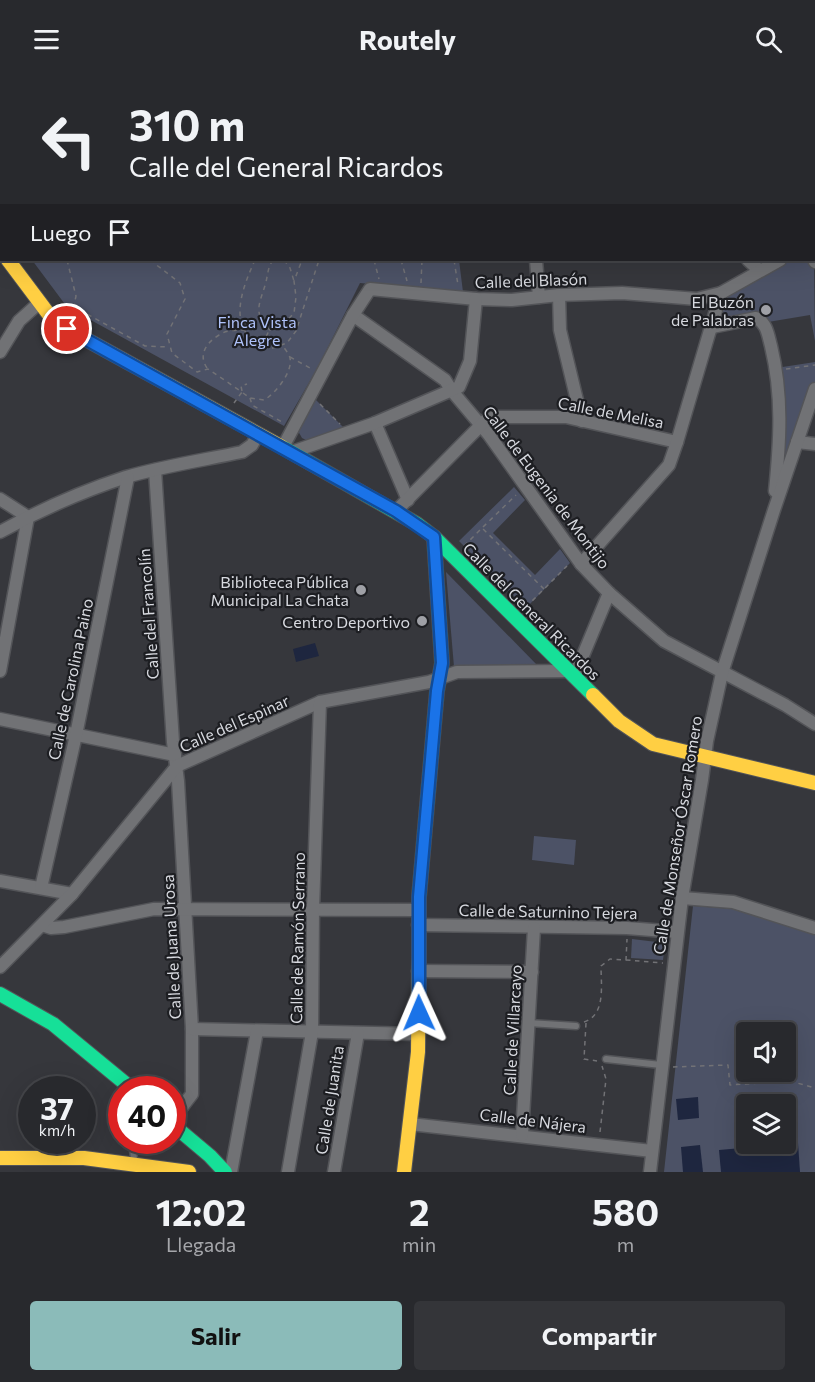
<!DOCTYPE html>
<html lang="es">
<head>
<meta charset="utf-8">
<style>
  :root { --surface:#28292d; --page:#343539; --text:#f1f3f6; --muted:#a5a6aa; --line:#444549; --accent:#8bbbb9 }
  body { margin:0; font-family:Commissioner,sans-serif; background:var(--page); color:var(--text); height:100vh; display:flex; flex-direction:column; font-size:22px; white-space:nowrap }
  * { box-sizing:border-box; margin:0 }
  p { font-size:20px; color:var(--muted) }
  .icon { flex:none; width:33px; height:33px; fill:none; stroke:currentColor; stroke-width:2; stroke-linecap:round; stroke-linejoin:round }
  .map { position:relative; height:1094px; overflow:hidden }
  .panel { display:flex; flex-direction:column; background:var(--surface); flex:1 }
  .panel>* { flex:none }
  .hud { position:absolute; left:0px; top:0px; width:816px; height:183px; box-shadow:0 6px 24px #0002,0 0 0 2px var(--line); background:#28292d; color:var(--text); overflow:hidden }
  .tools { position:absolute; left:736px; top:944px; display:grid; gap:12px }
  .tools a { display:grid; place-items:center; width:60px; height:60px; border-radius:6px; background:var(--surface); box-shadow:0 6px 24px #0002,0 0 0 2px var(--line); font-size:30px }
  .speed { position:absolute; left:18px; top:998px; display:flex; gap:12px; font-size:30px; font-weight:700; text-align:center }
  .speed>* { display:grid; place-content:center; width:78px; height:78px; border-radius:50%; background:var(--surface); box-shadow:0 6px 24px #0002,0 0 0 2px var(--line); line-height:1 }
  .speed small { font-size:15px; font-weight:400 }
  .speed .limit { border:9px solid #d22; background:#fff; color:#111 }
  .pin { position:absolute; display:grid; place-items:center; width:51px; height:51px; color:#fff; margin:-26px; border:3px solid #fff; border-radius:50%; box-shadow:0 2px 6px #0007 }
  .me { position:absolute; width:66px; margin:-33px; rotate:359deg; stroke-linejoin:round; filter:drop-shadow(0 0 4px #0008) }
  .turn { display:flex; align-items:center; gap:21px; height:126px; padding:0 30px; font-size:27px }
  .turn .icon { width:78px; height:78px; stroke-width:2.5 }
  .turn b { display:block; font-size:42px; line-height:51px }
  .then { display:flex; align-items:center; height:57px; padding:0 30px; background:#0003; gap:12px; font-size:22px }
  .eta { display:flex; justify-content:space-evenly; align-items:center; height:102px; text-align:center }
  .eta b { font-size:36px; font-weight:700; line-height:42px }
  .cta { display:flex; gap:12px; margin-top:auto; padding:12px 30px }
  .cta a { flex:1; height:69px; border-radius:6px; background:var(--accent); color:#111; font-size:24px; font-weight:700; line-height:69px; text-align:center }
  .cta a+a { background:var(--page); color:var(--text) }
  header { display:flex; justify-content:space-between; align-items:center; height:78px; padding:0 30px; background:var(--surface); font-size:27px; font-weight:700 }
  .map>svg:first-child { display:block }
  .green { fill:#4c5266; fill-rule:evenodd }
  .water { fill:#1e263f }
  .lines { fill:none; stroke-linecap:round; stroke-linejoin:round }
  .lane-casing { stroke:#535458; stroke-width:9 }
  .street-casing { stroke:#535458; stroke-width:15 }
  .fast-casing { stroke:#535458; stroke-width:16 }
  .slow-casing { stroke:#535458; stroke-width:16 }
  .path { stroke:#727276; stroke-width:1.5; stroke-dasharray:4.5 4.5; stroke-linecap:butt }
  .lane { stroke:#717275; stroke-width:6 }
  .street { stroke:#717275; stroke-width:12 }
  .fast { stroke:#16e098; stroke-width:14 }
  .slow { stroke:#ffcf43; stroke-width:14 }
  .route-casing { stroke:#114b97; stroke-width:15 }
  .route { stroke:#1a73e8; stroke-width:10 }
  .poi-dot { fill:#9fa0a6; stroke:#1d1e22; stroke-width:2 }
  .labels { text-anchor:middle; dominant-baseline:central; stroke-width:4.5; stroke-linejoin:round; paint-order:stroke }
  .street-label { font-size:16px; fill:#d7d9df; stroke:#1d1e22 }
  .poi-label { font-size:16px; fill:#d7d9df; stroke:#1d1e22; text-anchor:end }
  .park-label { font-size:16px; fill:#afc2fa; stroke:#1d1e22 }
</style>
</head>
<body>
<header><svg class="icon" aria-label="menu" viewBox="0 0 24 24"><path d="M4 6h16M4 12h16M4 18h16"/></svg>Routely<svg class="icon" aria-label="search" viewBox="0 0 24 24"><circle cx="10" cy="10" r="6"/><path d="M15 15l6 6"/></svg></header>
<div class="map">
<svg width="815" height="1094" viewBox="0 0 815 1094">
  <rect width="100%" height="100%" fill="#36373c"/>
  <g class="green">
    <path d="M0,0H815V141L814,2H2L1,139Z"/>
    <path d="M32,182H459L463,214L360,205L318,289L284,348L67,229Z"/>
    <path d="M779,182H814L815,263L810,237L768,244L717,245L725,216Z"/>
    <path d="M815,284V311L780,401L776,290Z"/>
    <path d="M315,321L343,349L306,362L302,360L298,353Z"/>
    <path d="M514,409L525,422L493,455L535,497L560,471L570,485L526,530L459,463Z"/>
    <path d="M446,494L538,588L454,589Z"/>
    <path d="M534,758L576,762L574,787L532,782Z"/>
    <path d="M693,828L734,831L815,856V1094H664ZM747,954H786V993H747ZM747,1026H786V1065H747Z"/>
    <path d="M632,861L665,865L663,882L631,880Z"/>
  </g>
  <g class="water">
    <path d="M315,565L319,578L296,584L293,571Z"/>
    <path d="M698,1019L699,1040L678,1042L676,1021Z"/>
    <path d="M798,1065L800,1094H721L719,1072Z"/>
    <path d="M700,1067L703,1094H683L681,1069Z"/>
  </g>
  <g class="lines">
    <defs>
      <g id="lane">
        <path d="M630,0L631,2"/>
        <path d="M790,2V0"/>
        <path d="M814,62H815"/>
        <path d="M814,95L815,96"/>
        <path d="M814,104H815"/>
        <path d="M814,126H815"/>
        <path d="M529,945L576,948"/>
        <path d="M606,981L661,987"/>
        <path d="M134,1083L133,1069H139"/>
      </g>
      <g id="street">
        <path d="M814,162H815"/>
        <path d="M536,182L539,219"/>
        <path d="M748,182L759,192"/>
        <path d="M814,182L815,184"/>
        <path d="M559,217L560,252L582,343"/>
        <path d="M353,237L445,302L452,313L489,357L581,486L609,515L664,563L785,627L815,646"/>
        <path d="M712,249L756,240C767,245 768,257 771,268C783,318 780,363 775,413"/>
        <path d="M0,274L19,243L39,225"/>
        <path d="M375,345L408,422"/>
        <path d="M797,364L815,366"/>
        <path d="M283,369L353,237L370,211L476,221L512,222L559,217L622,215L697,221L721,215L780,182"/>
        <path d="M292,374L375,345L459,309L470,283L476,221"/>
        <path d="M155,392L173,664L178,703L192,951V1016L172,1042"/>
        <path d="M0,421L28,439L0,593"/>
        <path d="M396,433L487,341L496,339H566L677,364"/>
        <path d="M0,454C40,432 83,413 126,399C164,388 204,382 242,374L252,367L258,356"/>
        <path d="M581,486L669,387L677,364L721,215"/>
        <path d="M574,599L609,515"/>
        <path d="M0,641L175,677"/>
        <path d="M0,803L72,816"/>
        <path d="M41,810L76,657L128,399"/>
        <path d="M682,820L733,824L815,850"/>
        <path d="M42,847L51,850L64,849L154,831L419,832"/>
        <path d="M418,847L627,850L677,854"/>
        <path d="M0,889L72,816L177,688L320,624L429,604L457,594L568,593"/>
        <path d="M418,893L532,894"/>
        <path d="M192,951L419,956"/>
        <path d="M410,1046L652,1073"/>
        <path d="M522,1057L534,850"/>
        <path d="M231,1094L257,953"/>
        <path d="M288,1094L312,954L313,831L320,624"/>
        <path d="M334,1094L358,955"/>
        <path d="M650,1094L682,820L702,702L707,663L722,595L774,432L815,311"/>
      </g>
      <g id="fast">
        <path d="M282,369L417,446L434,459L593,617"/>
        <path d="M419,879V819L437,613L442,585L434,459"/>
        <path d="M0,916L53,946L132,1011"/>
        <path d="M172,1046L210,1078L225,1094"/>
      </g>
      <g id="slow">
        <path d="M8,182L50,238L67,251L282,369"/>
        <path d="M593,617L619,643L653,666L815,705"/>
        <path d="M0,1080H84L189,1094"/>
        <path d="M404,1094L418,974L419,879"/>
      </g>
    </defs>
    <use href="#lane" class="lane-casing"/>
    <use href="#street" class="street-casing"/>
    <use href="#fast" class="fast-casing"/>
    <use href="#slow" class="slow-casing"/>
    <g class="path">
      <path d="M50,0L53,2"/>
      <path d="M113,0L116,2"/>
      <path d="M163,0L168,2"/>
      <path d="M142,2L153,0"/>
      <path d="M0,7L2,8"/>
      <path d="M0,102H2"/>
      <path d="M0,144L2,146"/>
      <path d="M67,182L76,218L74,227L76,230L145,268L169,269"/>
      <path d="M150,182L180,205L185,221L167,256L172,275L197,294L208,291L242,314L234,325"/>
      <path d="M255,182C241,213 224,256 270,271L287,265L296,253L319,182"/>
      <path d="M273,182C268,189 268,195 266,204C261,223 251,235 270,252L280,250L294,235L296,219L294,203L302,182"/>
      <path d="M284,182L290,190L294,203"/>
      <path d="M374,182L379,201"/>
      <path d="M401,182L407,203"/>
      <path d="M454,182L458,207"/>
      <path d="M421,205L422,182"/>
      <path d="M263,267L269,252"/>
      <path d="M290,279L310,290"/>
      <path d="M207,290C198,277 206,265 219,257C226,252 237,252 244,252"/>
      <path d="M786,291L815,287"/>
      <path d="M242,313L241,308L247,306"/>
      <path d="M243,315L250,320L264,322C275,316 293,294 290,280C289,276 285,271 282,267"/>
      <path d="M250,320L252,327L282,344"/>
      <path d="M320,326L340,346"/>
      <path d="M483,449L516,417"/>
      <path d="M464,468L482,450L544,511"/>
      <path d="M526,529L567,488"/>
      <path d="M626,882L663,885"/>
      <path d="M584,944C606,937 601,907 601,888L610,881L626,882L627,861"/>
      <path d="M586,945L584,981L597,983"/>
      <path d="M673,989L728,987L730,1007L790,1003L815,1010"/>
      <path d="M600,1054L606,1001L602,988"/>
    </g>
    <use href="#lane" class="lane"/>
    <use href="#street" class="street"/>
    <use href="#fast" class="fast"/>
    <use href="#slow" class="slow"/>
  </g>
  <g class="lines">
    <defs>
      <path id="route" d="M67,251L396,433L434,459L442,585L437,613L419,819V935"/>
    </defs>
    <use href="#route" class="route-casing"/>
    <use href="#route" class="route"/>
  </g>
  <g class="poi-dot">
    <circle cx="766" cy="232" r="6"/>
    <circle cx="361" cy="512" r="6"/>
    <circle cx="422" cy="543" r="6"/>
  </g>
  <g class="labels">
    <g class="street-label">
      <text transform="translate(531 202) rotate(-2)">Calle del Blasón</text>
      <text transform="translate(611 334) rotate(11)">Calle de Melisa</text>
      <text transform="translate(547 409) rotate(53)">Calle de Eugenia de Montijo</text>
      <text transform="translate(532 533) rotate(45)">Calle del General Ricardos</text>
      <text transform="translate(148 536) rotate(-94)">Calle del Francolín</text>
      <text transform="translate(70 601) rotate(-78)">Calle de Carolina Paino</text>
      <text transform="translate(234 645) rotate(-24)">Calle del Espinar</text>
      <text transform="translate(677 757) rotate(-81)">Calle de Monseñor Óscar Romero</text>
      <text transform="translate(548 833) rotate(1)">Calle de Saturnino Tejera</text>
      <text transform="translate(297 860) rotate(-89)">Calle de Ramón Serrano</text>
      <text transform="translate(171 869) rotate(-93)">Calle de Juana Urosa</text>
      <text transform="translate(512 952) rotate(-87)">Calle de Villarcayo</text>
      <text transform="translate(329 1022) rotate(-81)">Calle de Juanita</text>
      <text transform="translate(533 1042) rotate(7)">Calle de Nájera</text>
    </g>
    <g class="poi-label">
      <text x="754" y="223">El Buzón<tspan x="754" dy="18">de Palabras</tspan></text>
      <text x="349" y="503">Biblioteca Pública<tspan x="349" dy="18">Municipal La Chata</tspan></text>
      <text x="410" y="543">Centro Deportivo</text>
    </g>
    <g class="park-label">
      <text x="257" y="243">Finca Vista<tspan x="257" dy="18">Alegre</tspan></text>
    </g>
  </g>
</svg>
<div class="tools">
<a><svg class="icon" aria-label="sound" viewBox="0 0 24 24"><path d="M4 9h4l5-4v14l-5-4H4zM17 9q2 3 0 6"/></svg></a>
<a><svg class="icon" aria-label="layers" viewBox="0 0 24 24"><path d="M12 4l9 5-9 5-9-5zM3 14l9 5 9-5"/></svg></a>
</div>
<div class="speed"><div>37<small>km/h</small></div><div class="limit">40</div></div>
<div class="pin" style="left:67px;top:251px;background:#d93025"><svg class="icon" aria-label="arrive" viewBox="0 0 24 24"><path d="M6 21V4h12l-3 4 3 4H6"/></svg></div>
<svg class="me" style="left:419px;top:935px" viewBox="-20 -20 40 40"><path d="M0-17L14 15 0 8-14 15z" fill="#1a73e8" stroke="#fff" stroke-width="4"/></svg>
<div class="hud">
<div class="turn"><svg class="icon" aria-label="left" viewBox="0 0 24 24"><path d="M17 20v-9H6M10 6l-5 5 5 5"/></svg><div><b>310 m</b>Calle del General Ricardos</div></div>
<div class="then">Luego<svg class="icon" aria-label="arrive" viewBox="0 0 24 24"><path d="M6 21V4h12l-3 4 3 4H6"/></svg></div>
</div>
</div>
<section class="panel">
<div class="eta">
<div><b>12:02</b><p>Llegada</p></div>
<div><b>2</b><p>min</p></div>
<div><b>580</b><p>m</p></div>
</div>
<div class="cta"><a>Salir</a><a>Compartir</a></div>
</section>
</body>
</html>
